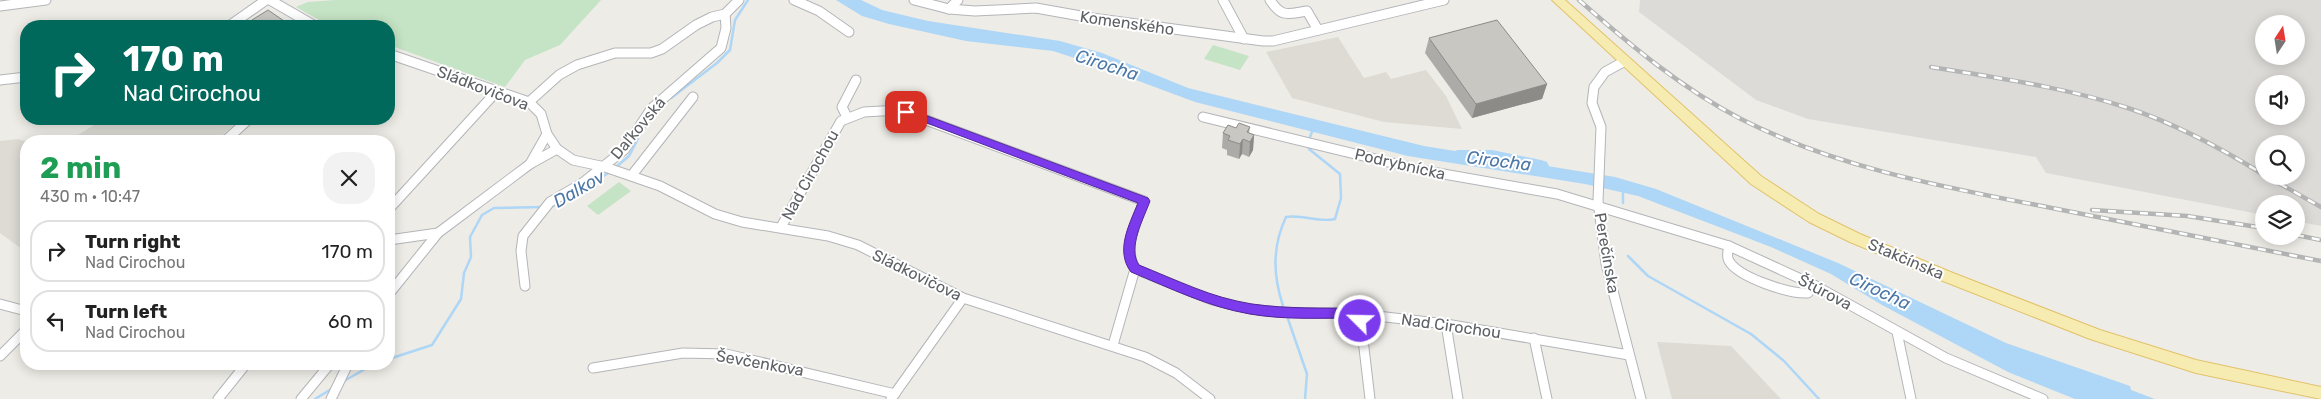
<!DOCTYPE html>
<html lang="en">
<head>
<meta charset="utf-8">
<style>
  :root { --surface:#fff; --page:#f2f2f2; --text:#222; --muted:#767676; --line:#e0e0e0 }
  body { margin:0; font-family:Rubik,sans-serif; background:var(--page); color:var(--text); height:100vh; display:flex; flex-direction:column; font-size:19px; white-space:nowrap }
  * { box-sizing:border-box; margin:0 }
  p { font-size:16px; color:var(--muted) }
  .icon { flex:none; width:28px; height:28px; fill:none; stroke:currentColor; stroke-width:2; stroke-linecap:round; stroke-linejoin:round }
  .map { position:relative; flex:1; overflow:hidden }
  .side { position:absolute; left:20px; top:135px; width:375px; height:235px; display:flex; flex-direction:column; background:var(--surface); border-radius:20px; box-shadow:0 2px 12px #0003 }
  .side>* { flex:none }
  .guide { position:absolute; left:20px; top:20px; width:375px; height:105px; border-radius:20px; box-shadow:0 2px 12px #0003; background:#00695c; color:#fff; overflow:hidden }
  .needle { width:32px; rotate:12deg }
  .tools { position:absolute; left:2255px; top:15px; display:grid; gap:10px }
  .tools a { display:grid; place-items:center; width:50px; height:50px; border-radius:50%; background:var(--surface); box-shadow:0 2px 12px #0003; font-size:25px }
  .pin { position:absolute; display:grid; place-items:center; width:42px; height:42px; color:#fff; margin:-21px; border-radius:10px; box-shadow:0 2px 8px #0006 }
  .me { position:absolute; width:55px; margin:-28px; rotate:293deg; stroke-linejoin:round; filter:drop-shadow(0 0 4px #0008) }
  .turn { display:flex; align-items:center; gap:18px; height:105px; padding:0 20px; font-size:22px }
  .turn .icon { width:65px; height:65px; stroke-width:2.5 }
  .turn b { display:block; font-size:35px; line-height:42px }
  .round { display:grid; place-items:center; flex:none; width:52px; height:52px; border-radius:20px; background:var(--page) }
  .headline { display:flex; align-items:center; justify-content:space-between; height:85px; padding:0 20px }
  h1 { font-size:30px; font-weight:700; line-height:38px; color:#1e9e55 }
  ul { padding:0; list-style:none }
  li { display:flex; align-items:center; gap:15px; height:62px; margin:0 10px 8px; padding:0 10px; border:2px solid var(--line); border-radius:20px }
  li div { flex:1 }
  li b { display:block; font-size:19px }
  li em { font-style:normal }
  .map>svg:first-child { display:block }
  .industrial { fill:#dddbd8; fill-rule:evenodd }
  .education { fill:#dddbd4 }
  .green { fill:#c5e3c5 }
  .water { fill:#aed6f6 }
  .lines { fill:none; stroke-linecap:round; stroke-linejoin:round }
  .stream { stroke:#aed6f6; stroke-width:2.5 }
  .river { fill:#aed6f6; fill-rule:evenodd }
  .street-casing { stroke:#b3b5b9; stroke-width:11 }
  .primary-casing { stroke:#e2c26a; stroke-width:2 }
  .street { stroke:#fff; stroke-width:9 }
  .primary { fill:#f6ecb2; fill-rule:evenodd }
  .rail-casing { stroke:#b3b4b4; stroke-width:4.5 }
  .rail { stroke:#fff; stroke-width:2.5; stroke-dasharray:8; stroke-linecap:butt }
  .wall { fill:#adaba7 }
  .shaded-wall { fill:#8d8b88 }
  .building { fill:#c9c7c2; stroke:#8d8b88 }
  .route { fill:#7c3aed; stroke:#51269a }
  .labels { text-anchor:middle; dominant-baseline:central; stroke-width:4; stroke-linejoin:round; paint-order:stroke }
  .street-label { font-size:16px; fill:#5d6064; stroke:#fff }
  .water-label { font-size:18px; font-style:italic; fill:#4c77a6; stroke:#fff }
</style>
</head>
<body>
<div class="map">
<svg width="2321" height="399" viewBox="0 0 2321 399">
  <rect width="100%" height="100%" fill="#eeece6"/>
  <path class="industrial" d="M1640,0H2321V226L2296,221V204H2264V215L2046,173L2036,157L1808,119L1756,100L1639,12ZM2264,24H2296V56H2264ZM2264,84H2296V116H2264ZM2264,144H2296V176H2264Z"/>
  <g class="education">
    <path d="M1338,37L1364,78L1386,72L1391,79L1426,70L1446,96L1462,129L1384,122L1292,98L1266,52Z"/>
    <path d="M104,119H240L216,141H68Z"/>
    <path d="M18,139L26,142V252L0,233V141Z"/>
    <path d="M1657,342L1731,346L1781,399H1672Z"/>
  </g>
  <g class="green">
    <path d="M335,0H601L560,45L525,60L505,87L389,45V26H335L321,21L296,7L308,2Z"/>
    <path d="M1213,45L1249,56L1240,70L1204,59Z"/>
    <path d="M619,182L631,191L598,215L587,206Z"/>
  </g>
  <path class="water" d="M836,0H861L882,10L928,21L1060,41L1102,53L1188,88L1424,146L1615,177L1656,189L1838,263L2006,343L2130,386L2131,390L2155,399H2075L2008,372L1882,305L1831,274L1771,247L1638,196L1585,184L1408,156L1195,102L1093,64L1053,51L966,41L889,24L862,16Z"/>
  <g class="lines">
    <g class="stream">
      <path d="M671,98L717,63L730,50L735,20L748,0"/>
      <path d="M1310,137L1313,129"/>
      <path d="M616,167L629,156L642,131L662,104"/>
      <path d="M582,188L612,171"/>
      <path d="M1623,190V203"/>
      <path d="M550,208L569,196"/>
      <path d="M1628,256L1648,276L1751,334L1784,361L1819,399"/>
      <path d="M1283,306C1273,275 1272,247 1286,217C1303,214 1318,223 1335,219L1341,198L1340,174L1309,149L1308,145"/>
      <path d="M1288,319L1307,374L1305,399"/>
      <path d="M389,359L432,345L461,299L464,273L471,257L470,237L482,215L494,208L542,207"/>
      <path d="M344,381L374,364"/>
      <path d="M315,399L333,388"/>
    </g>
    <path class="river" d="M1458,150H1492L1541,160L1547,162L1549,166L1547,170L1541,172L1492,162L1452,160L1450,156L1452,152Z"/>
    <defs>
      <g id="street">
        <path d="M270,0L315,26"/>
        <path d="M794,0L819,11L849,32"/>
        <path d="M914,0L949,9L975,11L1036,8L1092,18L1263,41H1273L1444,0"/>
        <path d="M1223,0L1244,39"/>
        <path d="M1270,0C1282,18 1287,14 1307,11L1318,30"/>
        <path d="M0,6L46,0"/>
        <path d="M949,9L958,0"/>
        <path d="M229,26L266,0"/>
        <path d="M389,54L529,102L541,114L547,134L557,149L573,160L605,167L660,186L715,214L742,222L828,236L858,245L963,298L1145,357L1176,373L1210,399"/>
        <path d="M1625,61L1605,72L1594,87L1592,103L1601,127L1598,201L1606,264L1641,399"/>
        <path d="M0,80L26,77"/>
        <path d="M529,102L559,75L577,65L615,53H651L662,49L696,25L712,17L725,14L739,0"/>
        <path d="M847,117L842,107L856,80"/>
        <path d="M1203,117L1421,170L1557,194L1729,246L1814,285L1946,358L2043,399"/>
        <path d="M225,141L249,119"/>
        <path d="M530,164L557,149"/>
        <path d="M632,175L693,97"/>
        <path d="M389,209L497,91"/>
        <path d="M781,227L841,121L864,112L899,110L1144,201C1136,223 1123,246 1135,269L1212,300L1250,309L1278,312L1360,314L1446,324L1629,355"/>
        <path d="M389,240L438,233L530,164L547,134"/>
        <path d="M1729,246C1728,251 1726,256 1729,261C1739,278 1790,294 1808,293L1814,285"/>
        <path d="M525,286L521,251L523,236L550,202L581,184L624,150L651,109L721,48L726,28L725,14"/>
        <path d="M389,294L438,233"/>
        <path d="M0,304L26,311"/>
        <path d="M1360,314L1370,399"/>
        <path d="M1446,324L1458,399"/>
        <path d="M1897,332L1911,399"/>
        <path d="M1534,338L1547,399"/>
        <path d="M1113,345L1135,269"/>
        <path d="M0,356L26,330"/>
        <path d="M593,368L683,353L726,354L895,394"/>
        <path d="M218,399L246,364"/>
        <path d="M301,399L330,364"/>
        <path d="M331,399L348,364"/>
        <path d="M891,399L963,298"/>
      </g>
      <path id="primary" d="M1552,0H1565L1761,176L1819,214L1860,234L1953,273L2100,330L2196,360L2321,387V399L2196,373L2090,339L1943,281L1850,242L1809,222L1751,184Z"/>
    </defs>
    <use href="#street" class="street-casing"/>
    <use href="#primary" class="primary-casing"/>
    <use href="#street" class="street"/>
    <use href="#primary" class="primary"/>
    <defs>
      <g id="rail">
        <path d="M1579,0C1629,44 1681,88 1741,119C1839,169 1949,188 2057,209C2145,226 2233,244 2321,261"/>
        <path d="M1931,67C1997,78 2064,87 2128,108C2176,124 2221,148 2264,175"/>
        <path d="M2266,176L2321,207"/>
        <path d="M2092,210L2187,216L2264,228"/>
        <path d="M2296,235L2321,240"/>
      </g>
    </defs>
    <use href="#rail" class="rail-casing"/>
    <use href="#rail" class="rail"/>
  </g>
  <g class="wall">
    <path d="M252,20L290,25L292,26H257Z"/>
    <path d="M1429,38L1547,84L1542,99L1472,118L1425,53Z"/>
    <path d="M1250,127L1249,133L1254,135L1253,150L1249,157L1242,154L1239,159L1227,155V150L1222,148L1223,133L1236,128Z"/>
  </g>
  <g class="shaded-wall">
    <path d="M1547,84L1542,99L1472,118L1476,104Z"/>
    <path d="M1254,135L1253,150L1249,157L1250,142Z"/>
    <path d="M1243,139L1242,154L1239,159L1240,144Z"/>
  </g>
  <g class="building">
    <path d="M268,10L290,25L288,26H262L252,20Z"/>
    <path d="M1497,20L1547,84L1476,104L1429,38Z"/>
    <path d="M1239,123L1250,127L1247,132L1254,135L1250,142L1243,139L1240,144L1228,140L1230,136L1223,133L1228,125L1236,128Z"/>
  </g>
  <path class="route" d="M906,108L1148,198L1150,201C1144,218 1127,248 1139,265C1176,280 1212,298 1252,304C1287,309 1324,308 1360,308L1364,310L1367,321L1360,326L1356,324L1354,318C1320,318 1284,320 1250,314C1208,307 1170,288 1131,272C1115,251 1129,225 1138,203L903,114L901,112Z"/>
  <g class="labels">
    <g class="street-label">
      <text transform="translate(1127 23) rotate(8)">Komenského</text>
      <text transform="translate(483 88) rotate(21)">Sládkovičova</text>
      <text transform="translate(638 128) rotate(-50)">Daľkovská</text>
      <text transform="translate(1400 164) rotate(13)">Podrybnícka</text>
      <text transform="translate(810 175) rotate(-61)">Nad Cirochou</text>
      <text transform="translate(1607 253) rotate(80)">Perečínska</text>
      <text transform="translate(1906 259) rotate(23)">Stakčínska</text>
      <text transform="translate(917 275) rotate(26)">Sládkovičova</text>
      <text transform="translate(1825 292) rotate(28)">Štúrova</text>
      <text transform="translate(1451 326) rotate(8)">Nad Cirochou</text>
      <text transform="translate(760 363) rotate(10)">Ševčenkova</text>
    </g>
    <g class="water-label">
      <text transform="translate(1107 65) rotate(18)">Cirocha</text>
      <text transform="translate(1499 161) rotate(7)">Cirocha</text>
      <text transform="translate(579 189) rotate(-30)">Dalkov</text>
      <text transform="translate(1880 291) rotate(25)">Cirocha</text>
    </g>
  </g>
</svg>
<div class="tools">
<a><svg class="needle" viewBox="-14 -14 28 28"><path d="M0-13l5 13h-10z" fill="#e53935"/><path d="M0 13l5-13h-10z" fill="#767676"/></svg></a>
<a><svg class="icon" aria-label="sound" viewBox="0 0 24 24"><path d="M4 9h4l5-4v14l-5-4H4zM17 9q2 3 0 6"/></svg></a>
<a><svg class="icon" aria-label="search" viewBox="0 0 24 24"><circle cx="10" cy="10" r="6"/><path d="M15 15l6 6"/></svg></a>
<a><svg class="icon" aria-label="layers" viewBox="0 0 24 24"><path d="M12 4l9 5-9 5-9-5zM3 14l9 5 9-5"/></svg></a>
</div>
<div class="pin" style="left:906px;top:112px;background:#d93025"><svg class="icon" aria-label="arrive" viewBox="0 0 24 24"><path d="M6 21V4h12l-3 4 3 4H6"/></svg></div>
<svg class="me" style="left:1360px;top:321px" viewBox="-20 -20 40 40"><circle r="17" fill="#7c3aed" stroke="#fff" stroke-width="3"/><path d="M0-11L8 9 0 5-8 9z" fill="#fff"/></svg>
<div class="guide">
<div class="turn"><svg class="icon" aria-label="right" viewBox="0 0 24 24"><path d="M7 20v-9h11M14 6l5 5-5 5"/></svg><div><b>170 m</b>Nad Cirochou</div></div>
</div>
<section class="side">
<div class="headline"><div><h1>2 min</h1><p>430 m · 10:47</p></div><a class="round"><svg class="icon" aria-label="close" viewBox="0 0 24 24"><path d="M6 6l12 12M18 6L6 18"/></svg></a></div>
<ul>
<li><svg class="icon" aria-label="right" viewBox="0 0 24 24"><path d="M7 20v-9h11M14 6l5 5-5 5"/></svg><div><b>Turn right</b><p>Nad Cirochou</p></div><em>170 m</em></li>
<li><svg class="icon" aria-label="left" viewBox="0 0 24 24"><path d="M17 20v-9H6M10 6l-5 5 5 5"/></svg><div><b>Turn left</b><p>Nad Cirochou</p></div><em>60 m</em></li>
</ul>
</section>
</div>
</body>
</html>
